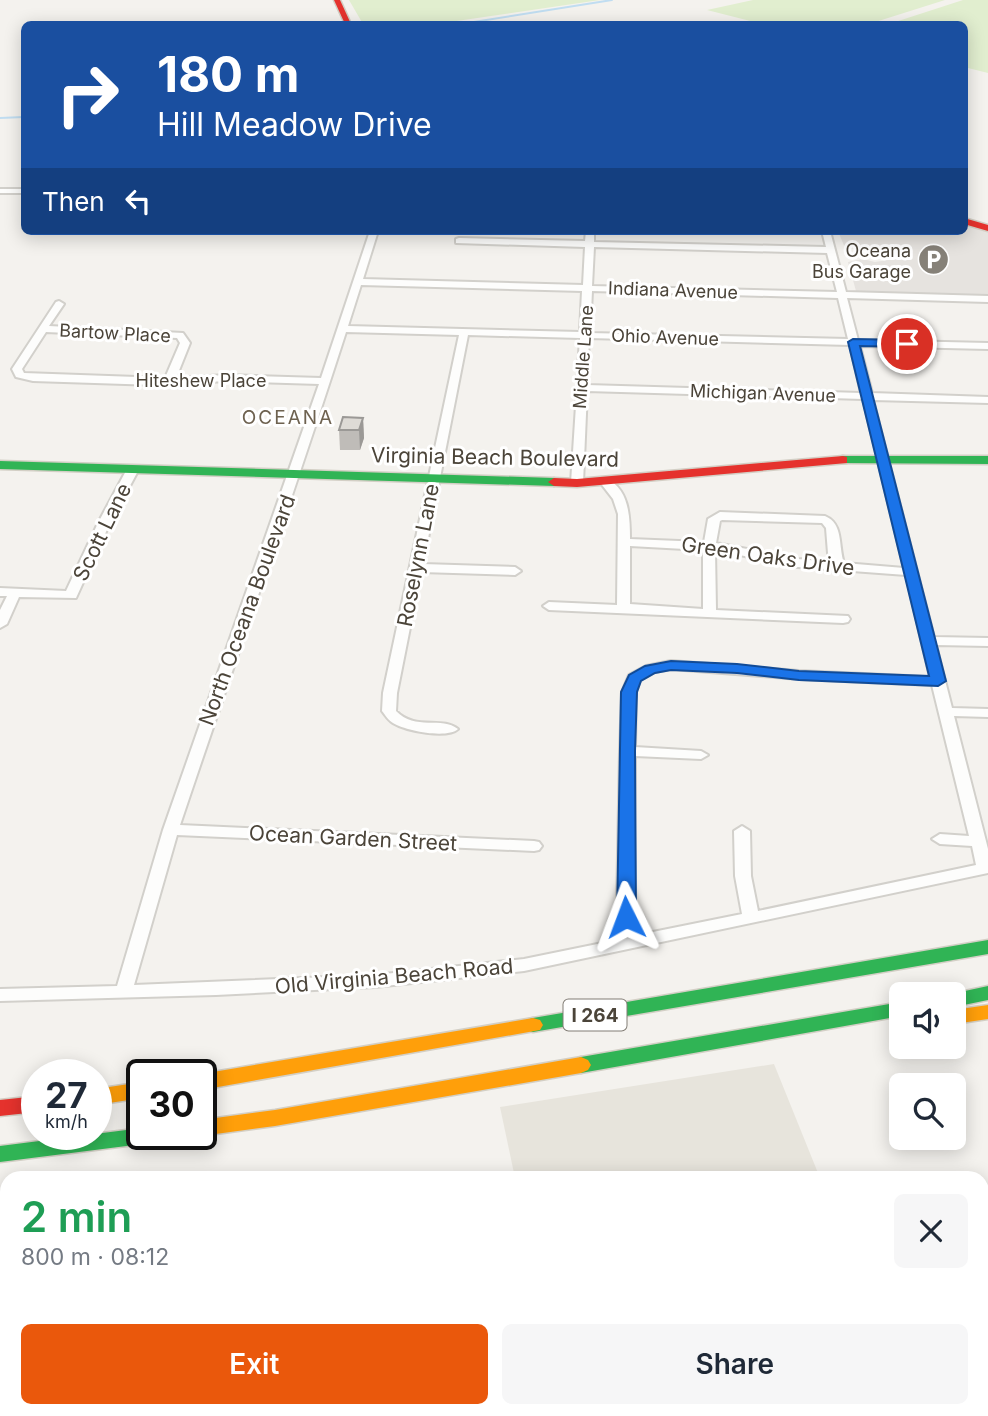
<!DOCTYPE html>
<html lang="en">
<head>
<meta charset="utf-8">
<style>
  :root { --surface:#fff; --page:#f6f6f7; --text:#1f2937; --muted:#747a83; --accent:#ea580c }
  body { margin:0; font-family:Inter,sans-serif; background:var(--page); color:var(--text); height:100vh; display:flex; flex-direction:column; font-size:26px; white-space:nowrap }
  * { box-sizing:border-box; margin:0 }
  p { font-size:23px; color:var(--muted) }
  .icon { flex:none; width:38px; height:38px; fill:none; stroke:currentColor; stroke-width:2; stroke-linecap:round; stroke-linejoin:round }
  .map { position:relative; flex:1; overflow:hidden }
  .panel { position:absolute; left:0px; top:1171px; width:989px; height:247px; display:flex; flex-direction:column; background:var(--surface); border-radius:21px 21px 0 0; box-shadow:0 4px 18px #0003 }
  .panel>* { flex:none }
  .banner { position:absolute; left:21px; top:21px; width:947px; height:214px; border-radius:10px; box-shadow:0 4px 18px #0003; background:#1a4fa0; color:#fff; overflow:hidden }
  .fabs { position:absolute; left:889px; top:982px; display:grid; gap:14px }
  .fabs a { display:grid; place-items:center; width:77px; height:77px; border-radius:10px; background:var(--surface); box-shadow:0 4px 18px #0003; font-size:35px }
  .speed { position:absolute; left:21px; top:1059px; display:flex; gap:14px; font-size:35px; font-weight:700; text-align:center }
  .speed>* { display:grid; place-content:center; width:91px; height:91px; border-radius:50%; background:var(--surface); box-shadow:0 4px 18px #0003; line-height:1 }
  .speed small { font-size:18px; font-weight:400 }
  .speed .limit { border:4px solid #111; border-radius:10px; background:#fff; color:#111 }
  .pin { position:absolute; display:grid; place-items:center; width:60px; height:60px; color:#fff; margin:-30px; border:4px solid #fff; border-radius:50%; box-shadow:0 2px 7px #0007 }
  .me { position:absolute; width:77px; margin:-38px; rotate:357deg; stroke-linejoin:round; filter:drop-shadow(0 0 5px #0008) }
  .turn { display:flex; align-items:center; gap:24px; height:147px; padding:0 21px; font-size:32px }
  .turn .icon { width:91px; height:91px; stroke-width:2.5 }
  .turn b { display:block; font-size:49px; line-height:60px }
  .then { display:flex; align-items:center; height:66px; padding:0 21px; background:#0003; gap:14px; font-size:26px }
  .round { display:grid; place-items:center; flex:none; width:74px; height:74px; border-radius:10px; background:var(--page) }
  .summary { display:flex; align-items:center; justify-content:space-between; height:119px; padding:0 21px }
  h1 { font-size:42px; font-weight:600; line-height:52px; color:#1e9e55 }
  .primary-button { display:flex; gap:14px; margin-top:auto; padding:14px 21px }
  .primary-button a { flex:1; height:80px; border-radius:10px; background:var(--accent); color:#fff; font-size:28px; font-weight:600; line-height:80px; text-align:center }
  .primary-button a+a { background:var(--page); color:var(--text) }
  .map>svg:first-child { display:block }
  .residential { fill:#e7e4dc }
  .green { fill:#e1eecf }
  .parking { fill:#e6e3df }
  .lines { fill:none; stroke-linecap:round; stroke-linejoin:round }
  .stream { stroke:#c0ddf1; stroke-width:2 }
  .street-casing { stroke:#d2d0cb; stroke-width:4 }
  .fast-casing { stroke:#d3cfc5; stroke-width:3 }
  .slow-casing { stroke:#d3cfc5; stroke-width:3 }
  .jam-casing { stroke:#d3cfc5; stroke-width:3 }
  .street { fill:#fdfdfc; fill-rule:evenodd }
  .fast { fill:#30b455; fill-rule:evenodd }
  .slow { fill:#ff9f0a; fill-rule:evenodd }
  .jam { fill:#e5322d; fill-rule:evenodd }
  .wall { fill:#bfbcb8 }
  .shaded-wall { fill:#9b9996 }
  .building { fill:#dedbd6; stroke:#9b9996; stroke-width:2 }
  .route { fill:#1a73e8; stroke:#114b97; stroke-width:2 }
  .labels { text-anchor:middle; dominant-baseline:central; stroke-width:6; stroke-linejoin:round; paint-order:stroke }
  .far-poi-label { font-size:18px; fill:#4b4439; stroke:#fff; text-anchor:end }
  .far-street-label { font-size:18px; fill:#4b4439; stroke:#fff }
  .far-neighbourhood-label { font-size:19px; letter-spacing:2px; fill:#6e6250; stroke:#fff }
  .shield { fill:#fff; stroke:#817c74; stroke-width:2 }
  .shield-label { font-size:19px; font-weight:bold; fill:#4b4439 }
  .street-label { font-size:21px; fill:#4b4439; stroke:#fff }
</style>
</head>
<body>
<div class="map">
<svg width="988" height="1416" viewBox="0 0 988 1416">
  <rect width="100%" height="100%" fill="#f4f2ee"/>
  <g class="residential">
    <path d="M774,1064L820,1178H515L500,1107Z"/>
    <path d="M916,1411L918,1416H566L565,1411Z"/>
  </g>
  <g class="green">
    <path d="M349,0H600L436,24H363Z"/>
    <path d="M753,0H945L869,24H762L707,10Z"/>
    <path d="M963,0H988V73L964,67V24H889Z"/>
  </g>
  <path class="parking" d="M964,225L988,232V295L856,291L848,262L863,259L875,262L901,258L896,250L845,248L838,231H964Z"/>
  <g class="lines">
    <g class="stream">
      <path d="M461,24L612,0"/>
      <path d="M0,118L24,117"/>
    </g>
    <defs>
      <g id="street">
        <rect x="0" y="189" width="24" height="4"/>
        <path d="M370,231H378L363,279L583,285L585,247L456,243V239L459,238L585,241L586,231H594V242L826,247L822,231H830L846,292L988,296V302L847,298L858,340L988,343V349L860,346L872,393L988,397V403L873,400L934,637L988,638V646L936,645L952,708L988,709V717L954,716L988,849V873L524,971L375,987L216,995L0,1001V989L117,986L163,830L319,384L226,381L156,385L33,381L16,377L12,369L56,302L59,301L64,304L49,326L183,333L190,343L176,378L226,375L321,378ZM594,247L827,253L837,292L592,286ZM361,285L582,291L580,332L348,326ZM592,291L838,298L848,339L590,333ZM46,332L177,338L180,343L165,378L24,373L22,369ZM346,332L459,335L383,693L382,711C386,716 388,720 393,723C406,731 447,739 458,729C442,716 415,731 396,711L397,693L421,572L515,575L521,571L515,567L423,564L468,335L580,338L577,386L575,388L577,390L571,483L577,486L583,483L587,391L863,399L904,568L844,563C838,546 844,524 825,516L720,512L708,519L704,542L630,539C630,516 629,488 605,478L599,481L613,499L618,514L617,605L549,602L543,606L549,610L843,623L848,622L850,619L848,616L716,610L715,550L798,567L906,575L930,677L799,671L671,661L646,666L629,675L622,692L620,751L617,903L622,939L524,959L375,975L134,985L177,835L534,851L539,850L542,846L539,842L534,841L180,825C235,661 293,497 346,332ZM589,338L850,345L861,393L587,385ZM722,520L822,523L826,528L828,553L831,562L798,559L716,543L720,521ZM630,546L703,550V609L630,604ZM671,669L799,679L932,685L969,836L940,834L932,839L940,844L972,846L976,865L758,911L751,876L750,831L742,826L734,831L735,876L742,914L638,935L633,903L635,756L701,759L708,755L701,751L635,747L636,692L640,680L655,672Z"/>
        <path d="M133,466L139,469L110,523L76,598L19,597L7,624L0,628V610L7,596H0V588L66,591L98,523L127,469Z"/>
      </g>
      <g id="fast">
        <path d="M843,456H988V464L839,463V457Z"/>
        <path d="M0,461L554,478L560,482L554,486L0,469Z"/>
        <path d="M988,940V954L533,1032L526,1030L523,1025L526,1020L533,1018Z"/>
        <path d="M988,986V1000L954,1007V994H951Z"/>
        <path d="M901,1002V1016L581,1073L574,1070L571,1065L574,1060L581,1057Z"/>
        <path d="M142,1128V1134H169L165,1140L158,1142L0,1162V1146Z"/>
      </g>
      <g id="slow">
        <path d="M988,1005V1019L954,1024V1010Z"/>
        <path d="M533,1018L540,1020L543,1025L540,1030L201,1090V1074Z"/>
        <path d="M581,1057L588,1060L591,1065L588,1070L581,1073L275,1126L201,1136L194,1134H201V1120L275,1110Z"/>
        <path d="M142,1082V1098L96,1105V1089Z"/>
      </g>
      <g id="jam">
        <path d="M334,0H340L351,24H345Z"/>
        <path d="M964,218L988,225V231L964,224Z"/>
        <path d="M843,456L847,457V463L577,487L554,486L548,482L554,478L577,479Z"/>
        <path d="M37,1096V1112L0,1116V1100Z"/>
      </g>
    </defs>
    <use href="#street" class="street-casing"/>
    <use href="#fast" class="fast-casing"/>
    <use href="#slow" class="slow-casing"/>
    <use href="#jam" class="jam-casing"/>
    <use href="#street" class="street"/>
    <use href="#fast" class="fast"/>
    <use href="#slow" class="slow"/>
    <use href="#jam" class="jam"/>
  </g>
  <path class="wall" d="M363,418L364,438L360,450H340L339,430Z"/>
  <path class="shaded-wall" d="M363,418L364,438L360,450L359,430Z"/>
  <path class="building" d="M343,417L363,418L359,430H339Z"/>
  <path class="route" d="M853,339L907,340L913,344L907,347L860,346L946,681L938,686L799,680L737,673L671,670L655,673L641,681L637,692L635,751L636,917L633,922H620L617,917L621,692L629,675L645,666L671,661L737,664L799,671L929,676L848,342Z"/>
  <defs>
    <symbol id="parking-disc" viewBox="-11 -11 22 22"><circle r="9.5" fill="#868178" stroke="#fff"/><path d="M-3.5-5.5H1a3.5 3.5 0 0 1 0 7H-1V5.5H-3.5ZM-1-3.4V-.6H.8a1.4 1.4 0 0 0 0-2.8Z" fill="#fff"/></symbol>
  </defs>
  <g fill-rule="evenodd">
    <use href="#parking-disc" x="916" y="242" width="35" height="35"/>
  </g>
  <g class="labels">
    <g class="far-poi-label">
      <text x="911" y="250">Oceana<tspan x="911" dy="21">Bus Garage</tspan></text>
    </g>
    <g class="far-street-label">
      <text transform="translate(673 290) rotate(2)">Indiana Avenue</text>
      <text transform="translate(115 333) rotate(3)">Bartow Place</text>
      <text transform="translate(665 337) rotate(2)">Ohio Avenue</text>
      <text transform="translate(583 357) rotate(-86)">Middle Lane</text>
      <text x="201" y="380">Hiteshew Place</text>
      <text transform="translate(763 393) rotate(2)">Michigan Avenue</text>
    </g>
    <g class="far-neighbourhood-label">
      <text x="288" y="417">OCEANA</text>
    </g>
    <rect class="shield" x="563.5" y="999.5" width="63" height="31" rx="5"/>
    <g class="shield-label">
      <text x="595" y="1015">I 264</text>
    </g>
    <g class="street-label">
      <text transform="translate(495 457) rotate(1)">Virginia Beach Boulevard</text>
      <text transform="translate(102 532) rotate(-64)">Scott Lane</text>
      <text transform="translate(418 555) rotate(-79)">Roselynn Lane</text>
      <text transform="translate(768 556) rotate(8)">Green Oaks Drive</text>
      <text transform="translate(247 610) rotate(-70)">North Oceana Boulevard</text>
      <text transform="translate(353 838) rotate(3)">Ocean Garden Street</text>
      <text transform="translate(394 976) rotate(-5)">Old Virginia Beach Road</text>
    </g>
  </g>
</svg>
<div class="fabs">
<a><svg class="icon" aria-label="sound" viewBox="0 0 24 24"><path d="M4 9h4l5-4v14l-5-4H4zM17 9q2 3 0 6"/></svg></a>
<a><svg class="icon" aria-label="search" viewBox="0 0 24 24"><circle cx="10" cy="10" r="6"/><path d="M15 15l6 6"/></svg></a>
</div>
<div class="speed"><div>27<small>km/h</small></div><div class="limit">30</div></div>
<div class="pin" style="left:907px;top:344px;background:#d93025"><svg class="icon" aria-label="arrive" viewBox="0 0 24 24"><path d="M6 21V4h12l-3 4 3 4H6"/></svg></div>
<svg class="me" style="left:626px;top:917px" viewBox="-20 -20 40 40"><path d="M0-17L14 15 0 8-14 15z" fill="#1a73e8" stroke="#fff" stroke-width="4"/></svg>
<div class="banner">
<div class="turn"><svg class="icon" aria-label="right" viewBox="0 0 24 24"><path d="M7 20v-9h11M14 6l5 5-5 5"/></svg><div><b>180 m</b>Hill Meadow Drive</div></div>
<div class="then">Then<svg class="icon" aria-label="left" viewBox="0 0 24 24"><path d="M17 20v-9H6M10 6l-5 5 5 5"/></svg></div>
</div>
<section class="panel">
<div class="summary"><div><h1>2 min</h1><p>800 m · 08:12</p></div><a class="round"><svg class="icon" aria-label="close" viewBox="0 0 24 24"><path d="M6 6l12 12M18 6L6 18"/></svg></a></div>
<div class="primary-button"><a>Exit</a><a>Share</a></div>
</section>
</div>
</body>
</html>
